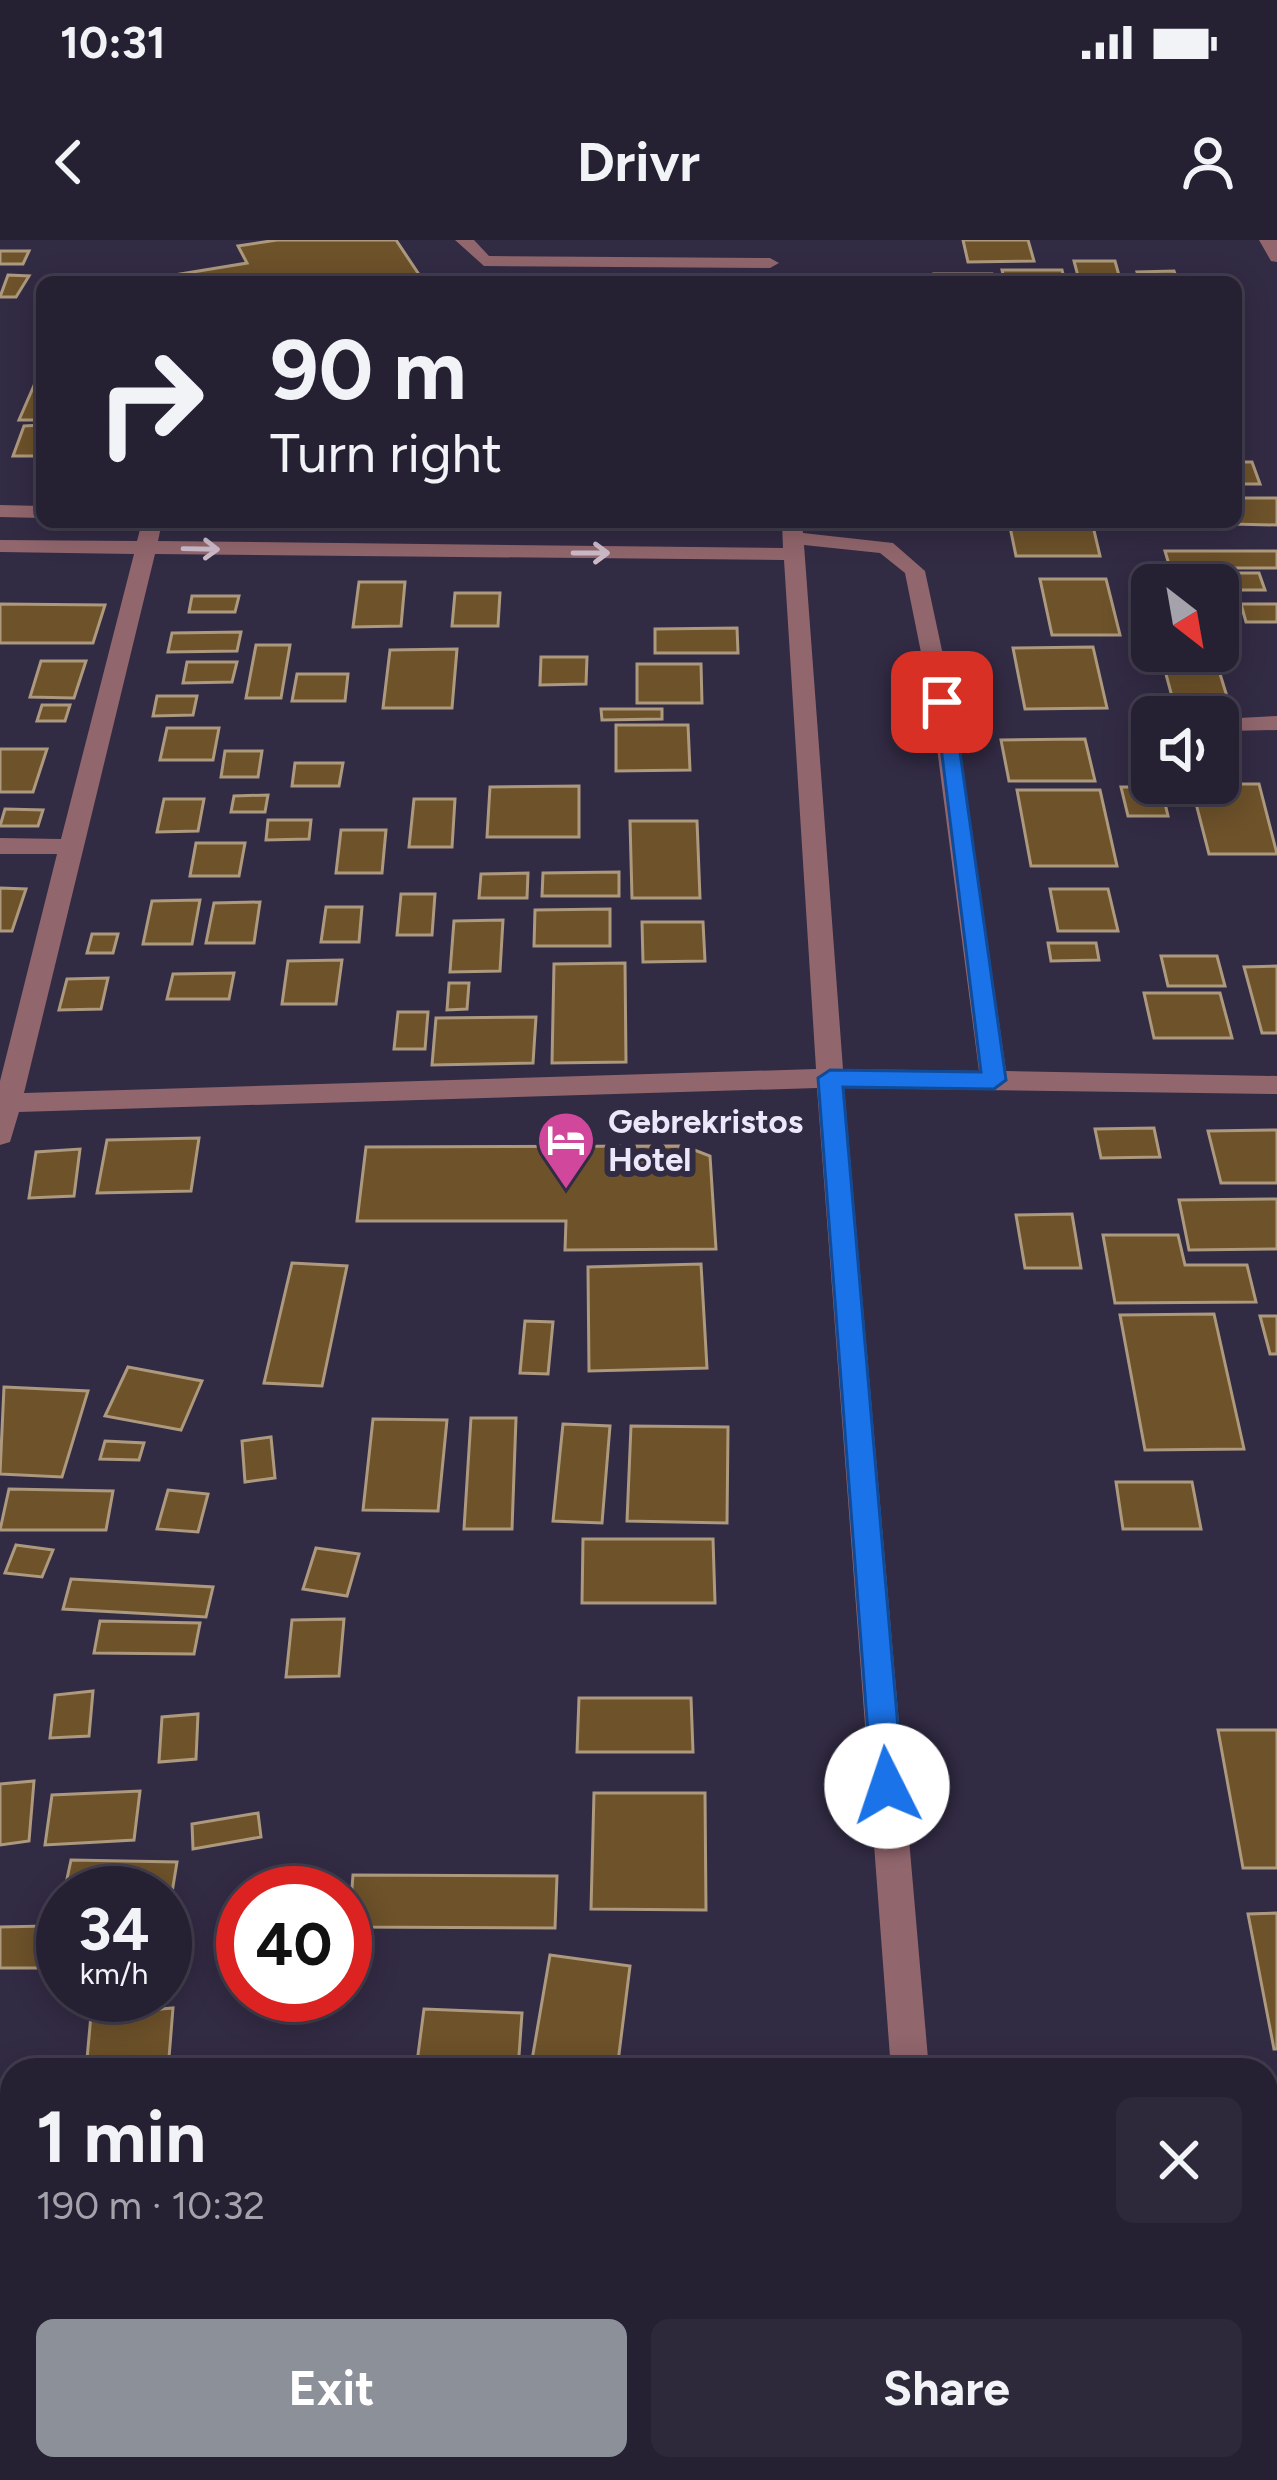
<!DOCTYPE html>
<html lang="en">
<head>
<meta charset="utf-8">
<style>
  :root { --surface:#262033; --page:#2e283b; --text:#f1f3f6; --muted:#a4a3ac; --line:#423e4e; --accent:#8c9099 }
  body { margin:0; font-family:Figtree,sans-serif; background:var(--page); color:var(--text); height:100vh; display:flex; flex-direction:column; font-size:45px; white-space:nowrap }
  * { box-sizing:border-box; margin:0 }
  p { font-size:39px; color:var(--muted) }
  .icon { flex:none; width:66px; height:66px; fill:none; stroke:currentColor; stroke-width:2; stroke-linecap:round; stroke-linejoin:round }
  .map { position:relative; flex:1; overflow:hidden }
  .panel { position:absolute; left:0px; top:1818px; width:1278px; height:423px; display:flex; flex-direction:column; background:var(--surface); border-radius:36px 36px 0 0; box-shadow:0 6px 30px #0003,0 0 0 3px var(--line) }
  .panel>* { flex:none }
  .guide { position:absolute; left:36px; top:36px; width:1206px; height:252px; border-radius:18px; box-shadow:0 6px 30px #0003,0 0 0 3px var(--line); background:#262033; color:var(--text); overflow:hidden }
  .needle { width:78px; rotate:149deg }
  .buttons { position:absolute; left:1131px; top:324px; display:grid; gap:24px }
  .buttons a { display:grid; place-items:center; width:108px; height:108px; border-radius:18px; background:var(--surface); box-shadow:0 6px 30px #0003,0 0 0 3px var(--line); font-size:60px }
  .speed { position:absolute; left:36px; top:1626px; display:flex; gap:24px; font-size:60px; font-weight:700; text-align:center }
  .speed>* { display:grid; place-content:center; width:156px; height:156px; border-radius:50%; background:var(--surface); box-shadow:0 6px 30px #0003,0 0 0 3px var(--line); line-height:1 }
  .speed small { font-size:30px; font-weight:400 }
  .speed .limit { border:18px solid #d22; background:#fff; color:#111 }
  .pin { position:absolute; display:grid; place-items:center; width:102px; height:102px; color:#fff; margin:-51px; border-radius:24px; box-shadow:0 6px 18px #0006 }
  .me { position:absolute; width:132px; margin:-66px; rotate:356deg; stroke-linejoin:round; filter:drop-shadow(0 0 9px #0008) }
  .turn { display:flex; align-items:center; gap:42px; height:252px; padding:0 36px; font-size:54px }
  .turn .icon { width:156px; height:156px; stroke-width:2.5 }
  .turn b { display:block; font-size:84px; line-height:102px }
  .round { display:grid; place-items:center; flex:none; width:126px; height:126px; border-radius:18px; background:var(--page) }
  .head { display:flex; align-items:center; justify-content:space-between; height:204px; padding:0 36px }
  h1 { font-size:72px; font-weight:700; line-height:90px }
  .action { display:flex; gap:24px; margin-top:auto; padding:24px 36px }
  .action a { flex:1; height:138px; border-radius:18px; background:var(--accent); color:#fff; font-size:48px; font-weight:700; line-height:138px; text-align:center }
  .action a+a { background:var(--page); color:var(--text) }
  .status { display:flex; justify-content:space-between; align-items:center; height:84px; padding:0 60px; background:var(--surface); direction:ltr }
  .status svg { height:33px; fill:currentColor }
  header { display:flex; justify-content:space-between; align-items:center; height:156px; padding:0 36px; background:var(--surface); font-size:54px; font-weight:700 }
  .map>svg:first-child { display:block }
  .building { fill:#6d522a; stroke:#ad997d; stroke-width:3 }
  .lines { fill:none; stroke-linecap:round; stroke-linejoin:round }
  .minor { fill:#91666d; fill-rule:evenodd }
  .oneway { stroke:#ccbac8 }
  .route { fill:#1a73e8; stroke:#114b97; stroke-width:3 }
  .labels { text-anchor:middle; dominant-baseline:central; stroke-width:12; stroke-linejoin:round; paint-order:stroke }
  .poi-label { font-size:33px; font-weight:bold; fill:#ece8f9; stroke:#322b44; text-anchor:start }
</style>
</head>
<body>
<div class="status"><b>10:31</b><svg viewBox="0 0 49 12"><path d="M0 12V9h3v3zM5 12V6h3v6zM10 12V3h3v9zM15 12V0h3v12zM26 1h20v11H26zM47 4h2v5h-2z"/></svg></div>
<header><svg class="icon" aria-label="back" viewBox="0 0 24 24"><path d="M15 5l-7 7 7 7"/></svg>Drivr<svg class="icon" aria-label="person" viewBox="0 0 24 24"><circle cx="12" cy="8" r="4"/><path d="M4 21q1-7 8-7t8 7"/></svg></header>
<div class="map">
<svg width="1277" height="2240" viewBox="0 0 1277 2240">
  <rect width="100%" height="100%" fill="#322b44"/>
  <g class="building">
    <path d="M277,0H396L424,42L150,39L247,23L238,6Z"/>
    <path d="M963,0H1028L1034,21L968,22Z"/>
    <path d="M0,11H29L23,24H0Z"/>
    <path d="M1074,21H1115L1120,39L1079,40Z"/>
    <path d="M1002,30H1062L1065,42H1005Z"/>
    <path d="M1174,31L1178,42H1140L1137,32Z"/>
    <path d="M934,34H992L994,42H935Z"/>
    <path d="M8,35L29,36L16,57H0Z"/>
    <path d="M42,127V180H19Z"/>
    <path d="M42,185V216H13L24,186Z"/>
    <path d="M1236,222H1252L1260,244H1236Z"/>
    <path d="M1236,258H1277V285L1147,282H1236Z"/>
    <path d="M1009,282H1092L1100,316H1016Z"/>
    <path d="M1165,311H1277V328H1170Z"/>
    <path d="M1228,333H1259L1265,350H1234Z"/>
    <path d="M1181,338H1219L1229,368H1218V345H1183Z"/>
    <path d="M1040,339H1106L1120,395H1052Z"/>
    <path d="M359,342H405L401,386L353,387Z"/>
    <path d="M455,353H500L498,386H452Z"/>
    <path d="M192,356H239L235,372H189Z"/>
    <path d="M0,364L105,365L93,403H0Z"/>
    <path d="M1241,364H1277V382H1246Z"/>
    <path d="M737,388L738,413H655V389Z"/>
    <path d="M241,392L237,411L168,412L172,393Z"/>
    <path d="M256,405H290L281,458H246Z"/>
    <path d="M1093,407L1107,468L1025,469L1013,408Z"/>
    <path d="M457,409L452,468H383L390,410Z"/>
    <path d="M1213,411L1229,463L1174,464L1160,412Z"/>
    <path d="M541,417H587L586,444L540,445Z"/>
    <path d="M41,421H86L74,458L30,457Z"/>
    <path d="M187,422H237L232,442L183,443Z"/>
    <path d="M637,424H701L702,463H637Z"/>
    <path d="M297,434H348L345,461H292Z"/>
    <path d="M157,456H197L193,475L153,476Z"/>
    <path d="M42,465H70L65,481H37Z"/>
    <path d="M601,469H662V479L602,480Z"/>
    <path d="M616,485H688L690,530L616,531Z"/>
    <path d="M167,488H219L213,520H160Z"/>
    <path d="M1085,499L1095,541H1009L1001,500Z"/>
    <path d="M0,509H47L33,552H0Z"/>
    <path d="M225,511H262L258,537H221Z"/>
    <path d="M295,523H343L339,546H292Z"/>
    <path d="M1191,544H1259L1277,614H1209Z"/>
    <path d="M579,546V597H487L490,547Z"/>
    <path d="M1121,547H1161L1168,576H1128Z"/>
    <path d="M1017,550H1100L1117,626H1031Z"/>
    <path d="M268,555L265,572H231L234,556Z"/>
    <path d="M164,559H204L198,591L157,592Z"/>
    <path d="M414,559H455L452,607H409Z"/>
    <path d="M5,569L43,570L38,586H0Z"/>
    <path d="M268,580H311L309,599L266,600Z"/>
    <path d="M630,581H697L700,658H632Z"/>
    <path d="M341,590H386L382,633H336Z"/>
    <path d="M196,603H245L239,636H190Z"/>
    <path d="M619,632V656H542L543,633Z"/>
    <path d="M528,633L527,658H479L481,634Z"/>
    <path d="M0,648L26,649L12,691H0Z"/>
    <path d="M1050,649H1108L1118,691H1058Z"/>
    <path d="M401,654H435L432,695H397Z"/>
    <path d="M200,660L192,704H143L152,661Z"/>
    <path d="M260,662L254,703H206L214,663Z"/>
    <path d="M326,667H362L359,702H321Z"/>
    <path d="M610,669V706H534L535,670Z"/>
    <path d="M503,680L500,731L450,732L454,681Z"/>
    <path d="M642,682H703L705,721L643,722Z"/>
    <path d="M92,694H118L113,713H87Z"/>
    <path d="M1048,703H1096L1099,720L1051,721Z"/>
    <path d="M1161,716H1217L1225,746H1168Z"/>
    <path d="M342,720L336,764H282L288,721Z"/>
    <path d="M625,723L626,822L552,823L554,724Z"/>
    <path d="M1277,726V793H1262L1244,727Z"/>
    <path d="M234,733L229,759H167L173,734Z"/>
    <path d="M108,738L101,769L59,770L67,739Z"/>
    <path d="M449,743H469L467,769L447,770Z"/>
    <path d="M1144,753H1220L1232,798H1154Z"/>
    <path d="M398,772H428L425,809H394Z"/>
    <path d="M536,777L533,823L432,825L436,778Z"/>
    <path d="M1154,888L1160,917L1101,918L1095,889Z"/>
    <path d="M1277,890V943H1221L1208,891Z"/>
    <path d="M199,898L191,951L97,953L107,900Z"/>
    <path d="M684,906L710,916L716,1009L565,1010L566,981H357L366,907Z"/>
    <path d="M80,909L74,956L29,958L36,912Z"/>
    <path d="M1277,959V1009L1189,1010L1179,960Z"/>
    <path d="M1072,974L1081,1028H1025L1016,975Z"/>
    <path d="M1103,995H1178L1185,1025H1247L1256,1062L1115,1063Z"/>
    <path d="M292,1023L347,1026L322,1146L264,1143Z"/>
    <path d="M701,1024L707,1128L589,1131L588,1027Z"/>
    <path d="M1214,1074L1244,1209L1145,1210L1120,1075Z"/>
    <path d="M1260,1076H1277V1114H1270Z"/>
    <path d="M525,1081L553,1082L548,1134L520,1133Z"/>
    <path d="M128,1127L202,1141L181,1190L105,1176Z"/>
    <path d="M4,1147L88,1151L62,1237L0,1234Z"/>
    <path d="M471,1178H516L512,1289H464Z"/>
    <path d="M373,1179L447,1180L438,1271L363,1270Z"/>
    <path d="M563,1184L610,1186L602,1283L553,1281Z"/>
    <path d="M631,1186L728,1187L727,1283L627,1281Z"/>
    <path d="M271,1197L275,1238L245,1242L242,1201Z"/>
    <path d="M105,1201L144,1203L139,1220L100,1219Z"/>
    <path d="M1116,1242H1192L1201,1289H1123Z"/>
    <path d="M9,1249L113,1251L106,1290H0Z"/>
    <path d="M168,1250L208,1254L198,1292L157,1289Z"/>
    <path d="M583,1299H713L715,1363H582Z"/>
    <path d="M16,1305L53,1310L42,1337L5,1333Z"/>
    <path d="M316,1308L359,1314L347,1356L303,1349Z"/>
    <path d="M71,1339L213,1347L206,1377L63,1369Z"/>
    <path d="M344,1379L339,1436L286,1437L292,1380Z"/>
    <path d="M100,1381L200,1383L194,1414L94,1413Z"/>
    <path d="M93,1451L89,1496L50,1498L55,1455Z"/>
    <path d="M579,1458H691L693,1512H577Z"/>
    <path d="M198,1474L196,1519L159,1522L162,1477Z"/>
    <path d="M1218,1490H1277V1628H1243Z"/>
    <path d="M34,1541L29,1601L0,1605V1544Z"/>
    <path d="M140,1551L134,1600L45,1605L52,1555Z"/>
    <path d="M594,1553H705L706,1670L591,1669Z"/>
    <path d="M258,1573L261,1597L193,1609L192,1584Z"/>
    <path d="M71,1620L177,1622L170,1665H165V1653H64Z"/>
    <path d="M353,1635L557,1636L555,1688L349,1687Z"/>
    <path d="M1277,1673V1809H1274L1248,1674Z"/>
    <path d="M45,1686L38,1728H0V1687Z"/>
    <path d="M550,1715L630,1726L617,1830L532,1820Z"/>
    <path d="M173,1768L168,1830H86L91,1775Z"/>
    <path d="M424,1769L522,1773L518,1830H416Z"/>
    <path d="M12,2213V2229H55L54,2240H0V2215Z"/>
    <path d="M194,2229H332L331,2240H193Z"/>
    <rect x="605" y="2229" width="112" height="11"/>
  </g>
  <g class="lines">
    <g class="minor">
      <path d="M455,0H474L489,16L770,18L779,23L770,28L484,26Z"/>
      <path d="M1259,0H1277V22L1271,21Z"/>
      <path d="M0,265L42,266V278L0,277Z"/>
      <path d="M142,282H162L158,301L783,308L782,282H802L803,293L893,303L925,331L953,462L1006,831L1277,836V854L844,848L929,1830H891L817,848L19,872L10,902L0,905V841L57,614H0V598L61,599L134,314L0,312V300L137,301ZM804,305L880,313L905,333L931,462L979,831L843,829ZM155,314L784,320L816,829L24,853Z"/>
      <path d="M1277,476V490L1228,491L1218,486L1220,479Z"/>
      <path d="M915,2229H957L958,2240H916Z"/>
    </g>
  </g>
  <defs><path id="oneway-shaft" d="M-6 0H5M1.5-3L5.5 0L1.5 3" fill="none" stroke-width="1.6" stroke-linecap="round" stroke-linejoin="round" transform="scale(3)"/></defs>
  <g class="oneway">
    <use href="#oneway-shaft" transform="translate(201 309) rotate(1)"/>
    <use href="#oneway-shaft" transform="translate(591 313)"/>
  </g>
  <path class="route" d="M935,458L953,462L1006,840L994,849L843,847L903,1546L899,1557L887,1561L876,1557L872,1546L818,838L830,830L981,832Z"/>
  <defs>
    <symbol id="hotel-pin" viewBox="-11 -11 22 30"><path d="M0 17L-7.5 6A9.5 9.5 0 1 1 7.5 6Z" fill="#d1479c" stroke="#322b44"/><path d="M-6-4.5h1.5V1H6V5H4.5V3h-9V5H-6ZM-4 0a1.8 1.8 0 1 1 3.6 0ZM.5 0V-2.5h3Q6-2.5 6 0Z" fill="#fff"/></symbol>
  </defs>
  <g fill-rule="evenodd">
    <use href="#hotel-pin" x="533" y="867" width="66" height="90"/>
  </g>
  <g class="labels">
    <g class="poi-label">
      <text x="608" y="881">Gebrekristos<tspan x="608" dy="38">Hotel</tspan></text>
    </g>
  </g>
</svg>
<div class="buttons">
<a><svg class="needle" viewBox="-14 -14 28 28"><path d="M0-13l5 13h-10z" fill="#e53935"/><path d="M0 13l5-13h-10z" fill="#a4a3ac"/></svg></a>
<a><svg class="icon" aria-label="sound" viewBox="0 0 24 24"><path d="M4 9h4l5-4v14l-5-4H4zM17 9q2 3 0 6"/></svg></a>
</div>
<div class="speed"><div>34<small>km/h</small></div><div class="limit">40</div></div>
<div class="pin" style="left:942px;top:462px;background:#d93025"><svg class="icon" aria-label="arrive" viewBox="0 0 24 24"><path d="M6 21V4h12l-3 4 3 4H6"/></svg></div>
<svg class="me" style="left:887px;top:1546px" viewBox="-20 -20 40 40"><circle r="19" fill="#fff"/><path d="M0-13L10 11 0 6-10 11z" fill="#1a73e8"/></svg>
<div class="guide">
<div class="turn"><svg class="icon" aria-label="right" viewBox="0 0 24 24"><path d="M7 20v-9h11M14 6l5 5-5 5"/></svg><div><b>90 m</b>Turn right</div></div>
</div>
<section class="panel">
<div class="head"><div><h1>1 min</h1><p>190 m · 10:32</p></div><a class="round"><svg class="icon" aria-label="close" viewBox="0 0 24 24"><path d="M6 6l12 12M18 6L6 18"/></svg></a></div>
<div class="action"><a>Exit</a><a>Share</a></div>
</section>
</div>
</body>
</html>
